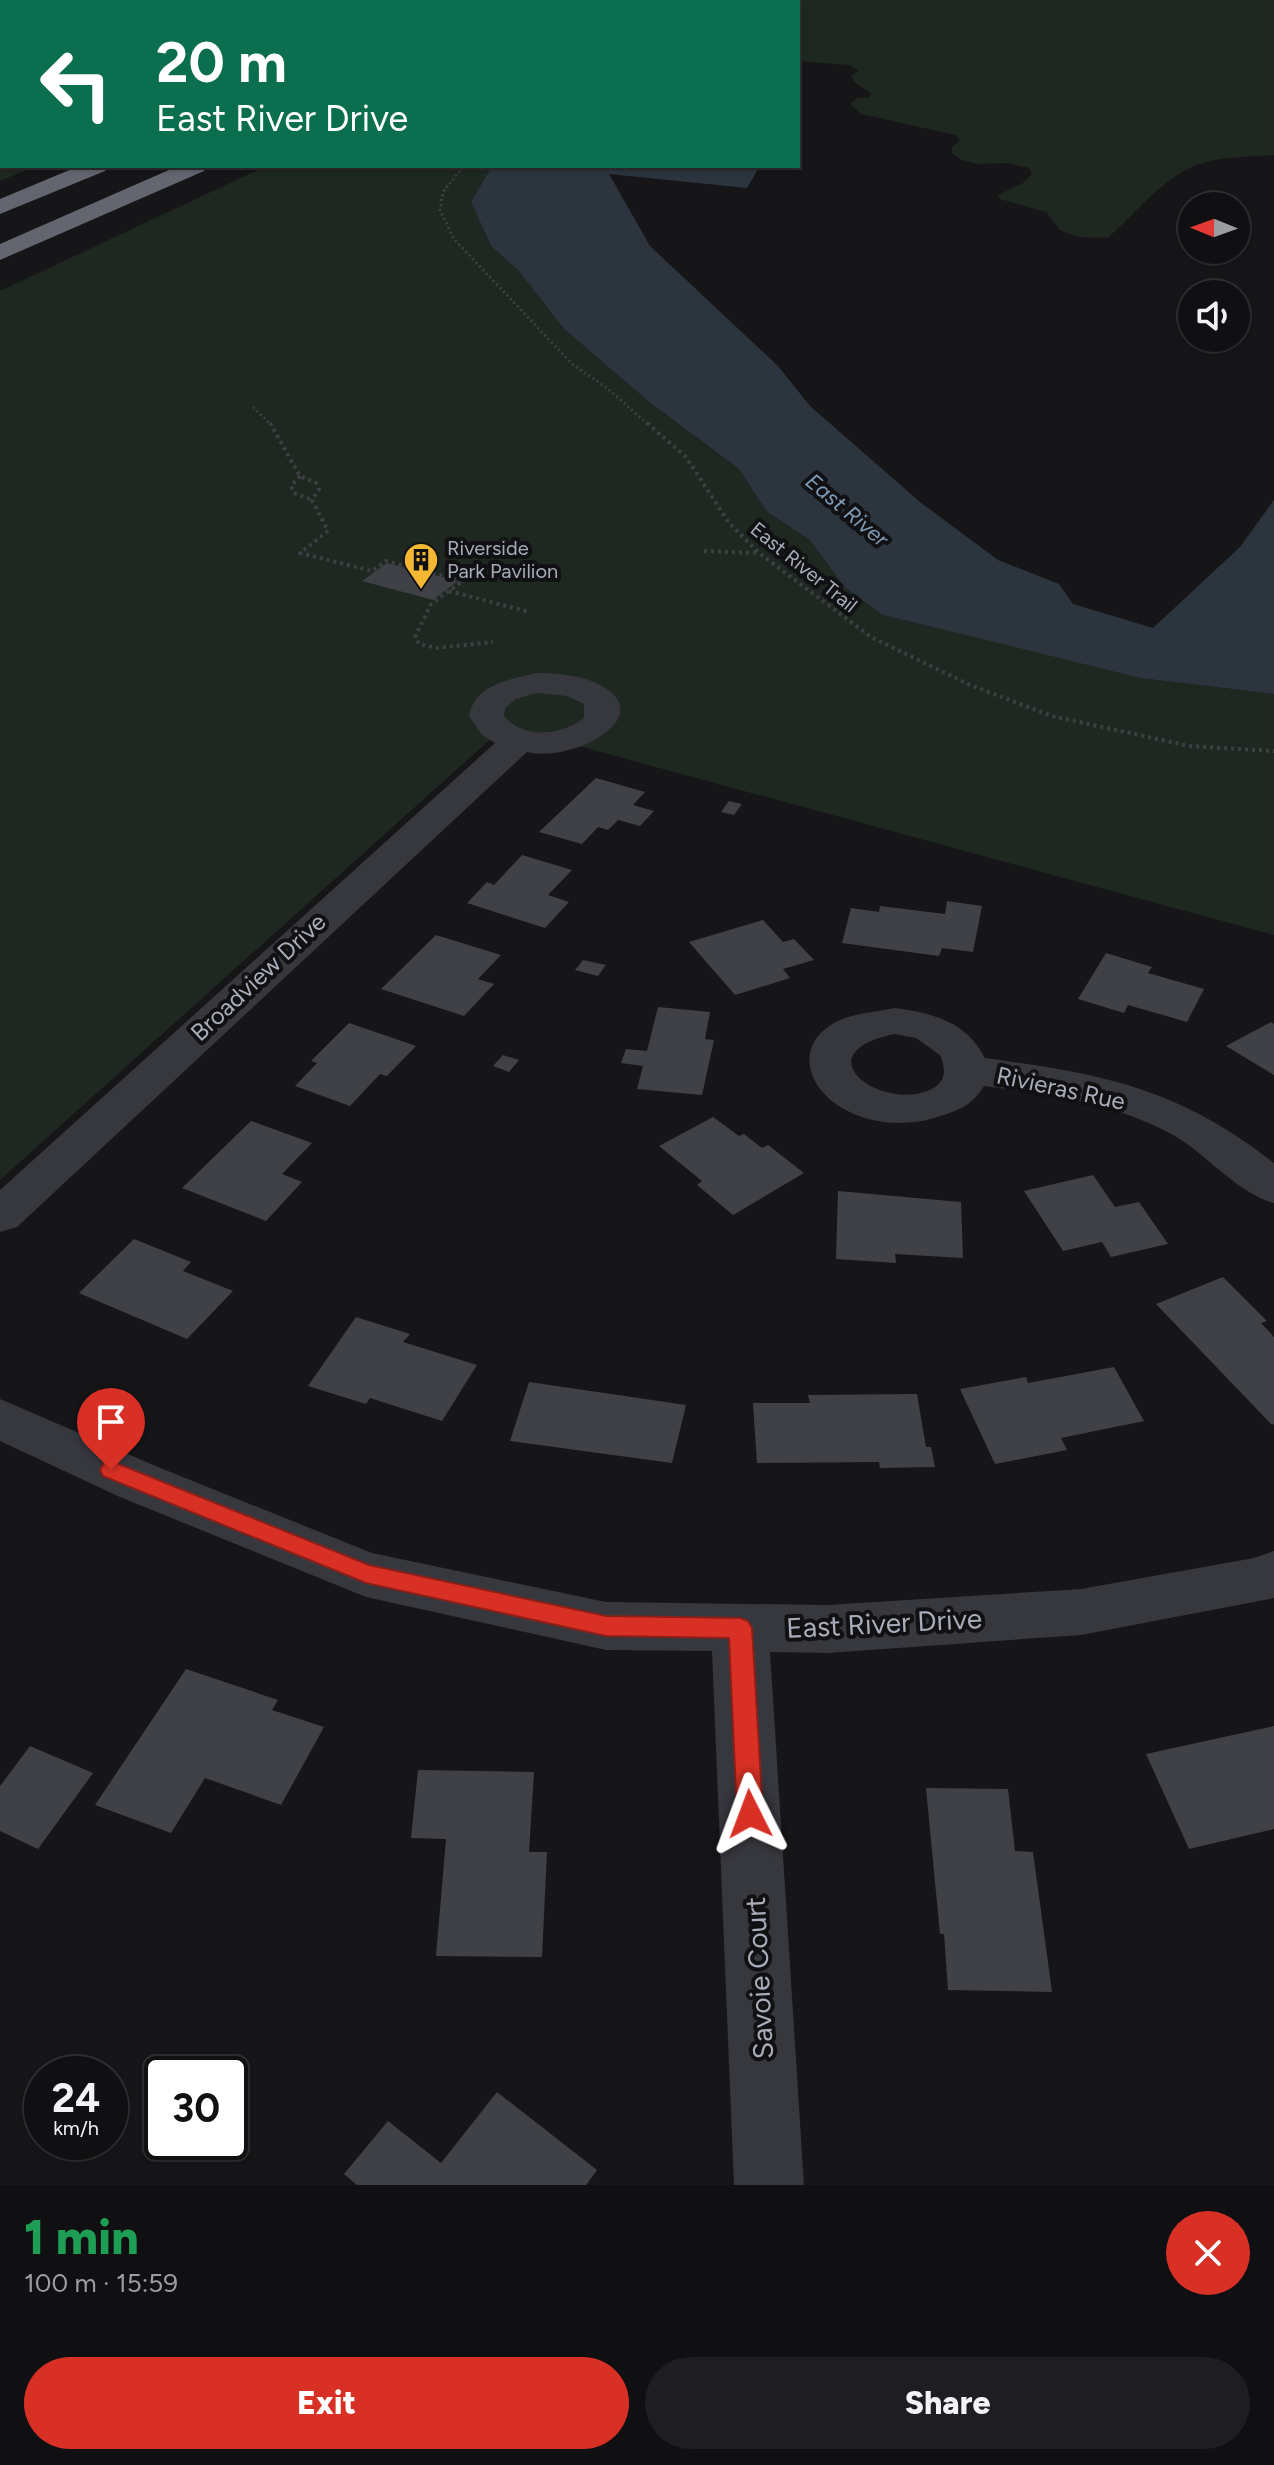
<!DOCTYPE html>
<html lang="en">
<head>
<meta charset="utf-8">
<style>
  :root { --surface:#101013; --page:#1e1e21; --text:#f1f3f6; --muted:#9c9da0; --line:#303033; --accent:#d93025 }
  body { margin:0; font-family:Figtree,sans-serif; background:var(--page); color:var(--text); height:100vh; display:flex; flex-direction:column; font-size:30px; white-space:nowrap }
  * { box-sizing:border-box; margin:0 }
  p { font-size:26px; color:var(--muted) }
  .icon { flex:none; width:44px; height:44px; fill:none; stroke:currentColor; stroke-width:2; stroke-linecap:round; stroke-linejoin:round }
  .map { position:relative; height:2185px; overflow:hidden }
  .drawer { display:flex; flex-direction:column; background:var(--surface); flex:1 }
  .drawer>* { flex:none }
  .hud { position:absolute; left:0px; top:0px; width:800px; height:168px; box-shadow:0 2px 6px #0004,0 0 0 2px var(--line); background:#0b6e4f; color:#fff; overflow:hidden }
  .needle { width:52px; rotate:271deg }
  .buttons { position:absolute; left:1178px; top:192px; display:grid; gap:16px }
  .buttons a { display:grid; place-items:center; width:72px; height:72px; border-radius:50%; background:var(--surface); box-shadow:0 2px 6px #0004,0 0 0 2px var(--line); font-size:40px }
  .speed { position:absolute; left:24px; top:2056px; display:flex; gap:16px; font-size:40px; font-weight:700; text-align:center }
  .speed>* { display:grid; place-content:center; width:104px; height:104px; border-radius:50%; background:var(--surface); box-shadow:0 2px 6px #0004,0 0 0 2px var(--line); line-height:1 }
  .speed small { font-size:20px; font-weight:400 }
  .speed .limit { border:4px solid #111; border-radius:12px; background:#fff; color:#111 }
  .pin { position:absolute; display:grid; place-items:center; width:68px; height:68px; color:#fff; margin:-82px -34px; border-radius:50% 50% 50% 0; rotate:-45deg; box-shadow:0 0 8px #0007 }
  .pin .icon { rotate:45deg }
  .me { position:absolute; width:88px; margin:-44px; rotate:357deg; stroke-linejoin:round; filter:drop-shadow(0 0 6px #0008) }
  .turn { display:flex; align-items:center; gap:28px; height:168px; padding:0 24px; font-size:36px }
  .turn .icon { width:104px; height:104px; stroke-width:2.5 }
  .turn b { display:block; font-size:56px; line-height:68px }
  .round { display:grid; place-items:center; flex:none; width:84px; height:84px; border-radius:42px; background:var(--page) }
  .head { display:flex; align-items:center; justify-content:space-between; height:136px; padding:0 24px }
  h1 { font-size:48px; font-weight:800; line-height:60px; color:#1e9e55 }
  .button { display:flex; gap:16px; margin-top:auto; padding:16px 24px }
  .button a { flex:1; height:92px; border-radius:48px; background:var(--accent); color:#fff; font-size:32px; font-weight:800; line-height:92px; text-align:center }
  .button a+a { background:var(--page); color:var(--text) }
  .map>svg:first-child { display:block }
  .green { fill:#1e2720 }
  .water { fill:#2c353d }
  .building { fill:#404146 }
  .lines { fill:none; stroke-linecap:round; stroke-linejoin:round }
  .path-far2 { stroke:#3d3f45; stroke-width:2; stroke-dasharray:2 3; stroke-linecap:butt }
  .path-far1 { stroke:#3d3f45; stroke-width:3; stroke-dasharray:2 3; stroke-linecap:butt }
  .path { stroke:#3d3f45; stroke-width:4; stroke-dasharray:3 4; stroke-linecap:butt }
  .minor { fill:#37383e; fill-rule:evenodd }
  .highway { fill:#63666f; fill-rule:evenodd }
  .route { fill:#d93025; stroke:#8d1f18; stroke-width:2 }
  .labels { text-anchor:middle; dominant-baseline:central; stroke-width:8; stroke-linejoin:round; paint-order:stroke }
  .far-poi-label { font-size:20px; fill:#a8adb9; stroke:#111114; text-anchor:start }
  .far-street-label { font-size:20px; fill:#a8adb9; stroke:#111114 }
  .far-water-label { font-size:22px; font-style:italic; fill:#7f9ab4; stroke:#111114 }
  .street-label { font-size:24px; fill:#a8adb9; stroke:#111114 }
  .near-street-label { font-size:28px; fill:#a8adb9; stroke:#111114 }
</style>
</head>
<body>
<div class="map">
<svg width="1274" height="2185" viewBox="0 0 1274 2185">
  <rect width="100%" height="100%" fill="#161619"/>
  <g class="green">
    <path d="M0,0H493L507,2H2V166H37L0,181Z"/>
    <path d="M791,0H1274V155C1248,157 1218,156 1194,166C1163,179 1133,215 1108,238L1077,237L1060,230L1046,212L1000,199L998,195L1023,183L1032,174L1029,168L1008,163L978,164L962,160L952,153V147L960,140L955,135L861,114L850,104L857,98H869L871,93L854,82L851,75L859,71L849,65L798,61V2H785Z"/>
    <path d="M266,166H492L471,202L491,246L518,270L564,329L648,401L739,469L767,512L810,540L844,587L883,615L1140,678L1274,694V935L505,726L0,1180V291Z"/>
  </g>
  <path class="water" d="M492,166H760L747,188L609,174L650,246L778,366L810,406L920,502L998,560L1059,584L1073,604L1153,628L1240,547L1274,500V694L1140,678L883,615L844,587L810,540L767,512L739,469L648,401L564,329L518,270L491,246L471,202Z"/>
  <g class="building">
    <path d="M387,563L458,581L433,600L362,581Z"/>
    <path d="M596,778L645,792L633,805L654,811L640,826L618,820L608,830L598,827L582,844L539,832Z"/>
    <path d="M729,801L742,804L734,815L721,812Z"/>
    <path d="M522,855L572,870L548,895L569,902L545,928L467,903L487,882L494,885Z"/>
    <path d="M947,901L982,906L973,952L942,948L939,956L842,943L851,908L879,912L880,906L945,914Z"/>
    <path d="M763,920L783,942L794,939L814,960L783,969L790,978L735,995L689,942Z"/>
    <path d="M436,935L501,955L478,979L494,984L464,1016L381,989Z"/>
    <path d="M1106,953L1152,967L1148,973L1204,989L1187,1022L1128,1005L1124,1013L1078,999Z"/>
    <path d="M583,960L606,965L598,976L575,970Z"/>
    <path d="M658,1007L710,1012L705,1039L714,1040L702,1095L637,1089L643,1066L621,1063L626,1049L647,1051Z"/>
    <path d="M1271,1022L1274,1024V1075L1226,1046Z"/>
    <path d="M349,1023L416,1046L387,1076L380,1074L350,1106L295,1086L317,1063L311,1061Z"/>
    <path d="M503,1055L519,1060L509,1072L493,1066Z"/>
    <path d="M713,1117L739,1136L744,1134L762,1148L768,1145L804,1173L733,1215L697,1185L702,1181L659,1146Z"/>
    <path d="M251,1121L312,1143L282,1174L302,1182L266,1221L182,1188Z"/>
    <path d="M1093,1175L1115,1207L1139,1202L1168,1244L1111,1257L1102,1242L1063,1251L1024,1191Z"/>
    <path d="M838,1191L961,1202L963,1258L895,1254L896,1263L836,1259Z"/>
    <path d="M134,1239L191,1262L183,1271L233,1291L187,1339L79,1293Z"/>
    <path d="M1223,1277L1267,1321L1261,1323L1274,1337V1424L1272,1425L1156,1304Z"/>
    <path d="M356,1317L410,1334L403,1342L477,1365L442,1421L370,1398L366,1404L308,1386Z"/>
    <path d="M1114,1367L1144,1421L1061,1438L1067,1450L995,1464L960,1389L1026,1377L1028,1383Z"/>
    <path d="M529,1382L686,1405L672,1463L510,1441Z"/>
    <path d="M917,1394L926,1447H931L935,1467L880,1468L879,1462L757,1463L753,1403H810L808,1395Z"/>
    <path d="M186,1669L278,1700L272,1710L324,1727L281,1805L205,1778L171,1833L95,1805Z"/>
    <path d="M1274,1726V1829L1189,1849L1146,1754Z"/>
    <path d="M30,1746L93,1773L38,1849L0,1831V1786Z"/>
    <path d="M418,1770L534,1772L529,1852H547L542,1957L436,1956L446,1839L411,1838Z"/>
    <path d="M926,1788L1008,1789L1015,1851L1033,1852L1052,1992L948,1990L944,1934H940Z"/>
    <path d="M497,2092L597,2170L586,2185H357L344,2174L388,2121L441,2163Z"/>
  </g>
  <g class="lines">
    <g class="path-far2">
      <path d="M213,0L224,2"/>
      <path d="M446,188L464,166"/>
    </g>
    <g class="path-far1">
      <path d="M448,186L443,192L440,210L454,239L572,364L607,388L649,425"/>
      <path d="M253,407L271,425"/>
    </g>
    <g class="path">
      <path d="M270,423L300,476L316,483L319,489L312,500L328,531L300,553L372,571L386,561L463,581L431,604L415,637L419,644L437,648L493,642"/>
      <path d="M647,423L686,457L729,523L759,553L871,637L970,685L1052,716L1189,746L1274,751"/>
      <path d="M300,476L291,486L294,493L312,500"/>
      <path d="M704,551L758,553"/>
      <path d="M449,591L529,612"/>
    </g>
    <g class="minor">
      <path d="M536,673C558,673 583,675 602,686C645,711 603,739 576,748C560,753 543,756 527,752L17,1227L0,1232V1190L495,743L482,735L469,716C475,684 508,680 536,673ZM537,693L567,696L584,704V718C561,736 523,739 504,716L505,708L516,699Z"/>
      <path d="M894,1008C932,1013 966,1021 985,1058C1103,1074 1178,1088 1274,1163V1203C1238,1193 1210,1158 1178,1138C1119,1103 1051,1095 984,1086C971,1107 957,1111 934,1118C904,1127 866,1124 839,1106C803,1083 796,1040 840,1020C856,1013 877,1012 894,1008ZM894,1034L916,1038L940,1055C945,1067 947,1079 935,1087C889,1116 797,1055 894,1034Z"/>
      <path d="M0,1399L158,1467L372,1553L606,1602L828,1605L1081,1589L1254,1558L1274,1551V1598L1081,1635L828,1653L770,1652L804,2185H734L712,1651L606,1650L366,1597L120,1497L0,1441Z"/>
    </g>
    <g class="highway">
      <path d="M480,0H501L478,2Z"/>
      <path d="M561,0H582L559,2Z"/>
      <path d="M79,166H108L105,171L0,214V199Z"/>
      <path d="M178,166H207L204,171L0,260V244Z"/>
    </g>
  </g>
  <path class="route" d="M111,1461L369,1565L606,1616L740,1618L748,1621L752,1628L763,1814L759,1822L750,1825L741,1822L737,1814L729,1638L606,1636L366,1583L103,1476L100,1470L103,1464Z"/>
  <defs>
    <symbol id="building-pin" viewBox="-11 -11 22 30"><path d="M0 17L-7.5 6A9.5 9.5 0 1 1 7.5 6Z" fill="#f5b832" stroke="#111114"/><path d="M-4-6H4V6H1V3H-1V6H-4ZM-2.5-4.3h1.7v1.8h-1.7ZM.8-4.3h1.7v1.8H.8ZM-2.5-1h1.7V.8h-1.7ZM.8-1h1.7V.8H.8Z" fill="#111"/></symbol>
  </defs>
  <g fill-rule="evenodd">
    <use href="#building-pin" x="401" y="540" width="40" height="54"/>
  </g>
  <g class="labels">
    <g class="far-poi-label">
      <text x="447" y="548">Riverside<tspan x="447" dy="23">Park Pavilion</tspan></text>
    </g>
    <g class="far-street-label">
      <text transform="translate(804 567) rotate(39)">East River Trail</text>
    </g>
    <g class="far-water-label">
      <text transform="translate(847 510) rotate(40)">East River</text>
    </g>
    <g class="street-label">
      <text transform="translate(258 977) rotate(-43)">Broadview Drive</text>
      <text transform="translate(1061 1088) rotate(12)">Rivieras Rue</text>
    </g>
    <g class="near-street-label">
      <text transform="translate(884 1623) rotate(-3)">East River Drive</text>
      <text transform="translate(759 1978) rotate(-93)">Savoie Court</text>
    </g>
  </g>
</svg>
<div class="buttons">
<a><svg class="needle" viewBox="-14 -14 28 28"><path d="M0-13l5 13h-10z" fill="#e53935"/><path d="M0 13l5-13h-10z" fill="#9c9da0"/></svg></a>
<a><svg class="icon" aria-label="sound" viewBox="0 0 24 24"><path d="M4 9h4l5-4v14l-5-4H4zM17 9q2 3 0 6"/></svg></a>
</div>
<div class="speed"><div>24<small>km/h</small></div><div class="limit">30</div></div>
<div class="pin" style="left:111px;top:1470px;background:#d93025"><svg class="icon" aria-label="arrive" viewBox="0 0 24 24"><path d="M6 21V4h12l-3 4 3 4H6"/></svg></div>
<svg class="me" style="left:750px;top:1814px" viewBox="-20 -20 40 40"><path d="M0-17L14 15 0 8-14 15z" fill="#d93025" stroke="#fff" stroke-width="4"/></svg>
<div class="hud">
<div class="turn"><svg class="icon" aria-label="left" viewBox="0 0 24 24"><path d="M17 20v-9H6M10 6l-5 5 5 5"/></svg><div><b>20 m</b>East River Drive</div></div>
</div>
</div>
<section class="drawer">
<div class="head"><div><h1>1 min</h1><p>100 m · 15:59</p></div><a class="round" style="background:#d93025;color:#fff"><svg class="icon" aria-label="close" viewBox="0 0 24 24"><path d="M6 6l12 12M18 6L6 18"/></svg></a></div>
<div class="button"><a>Exit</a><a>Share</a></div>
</section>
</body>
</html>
